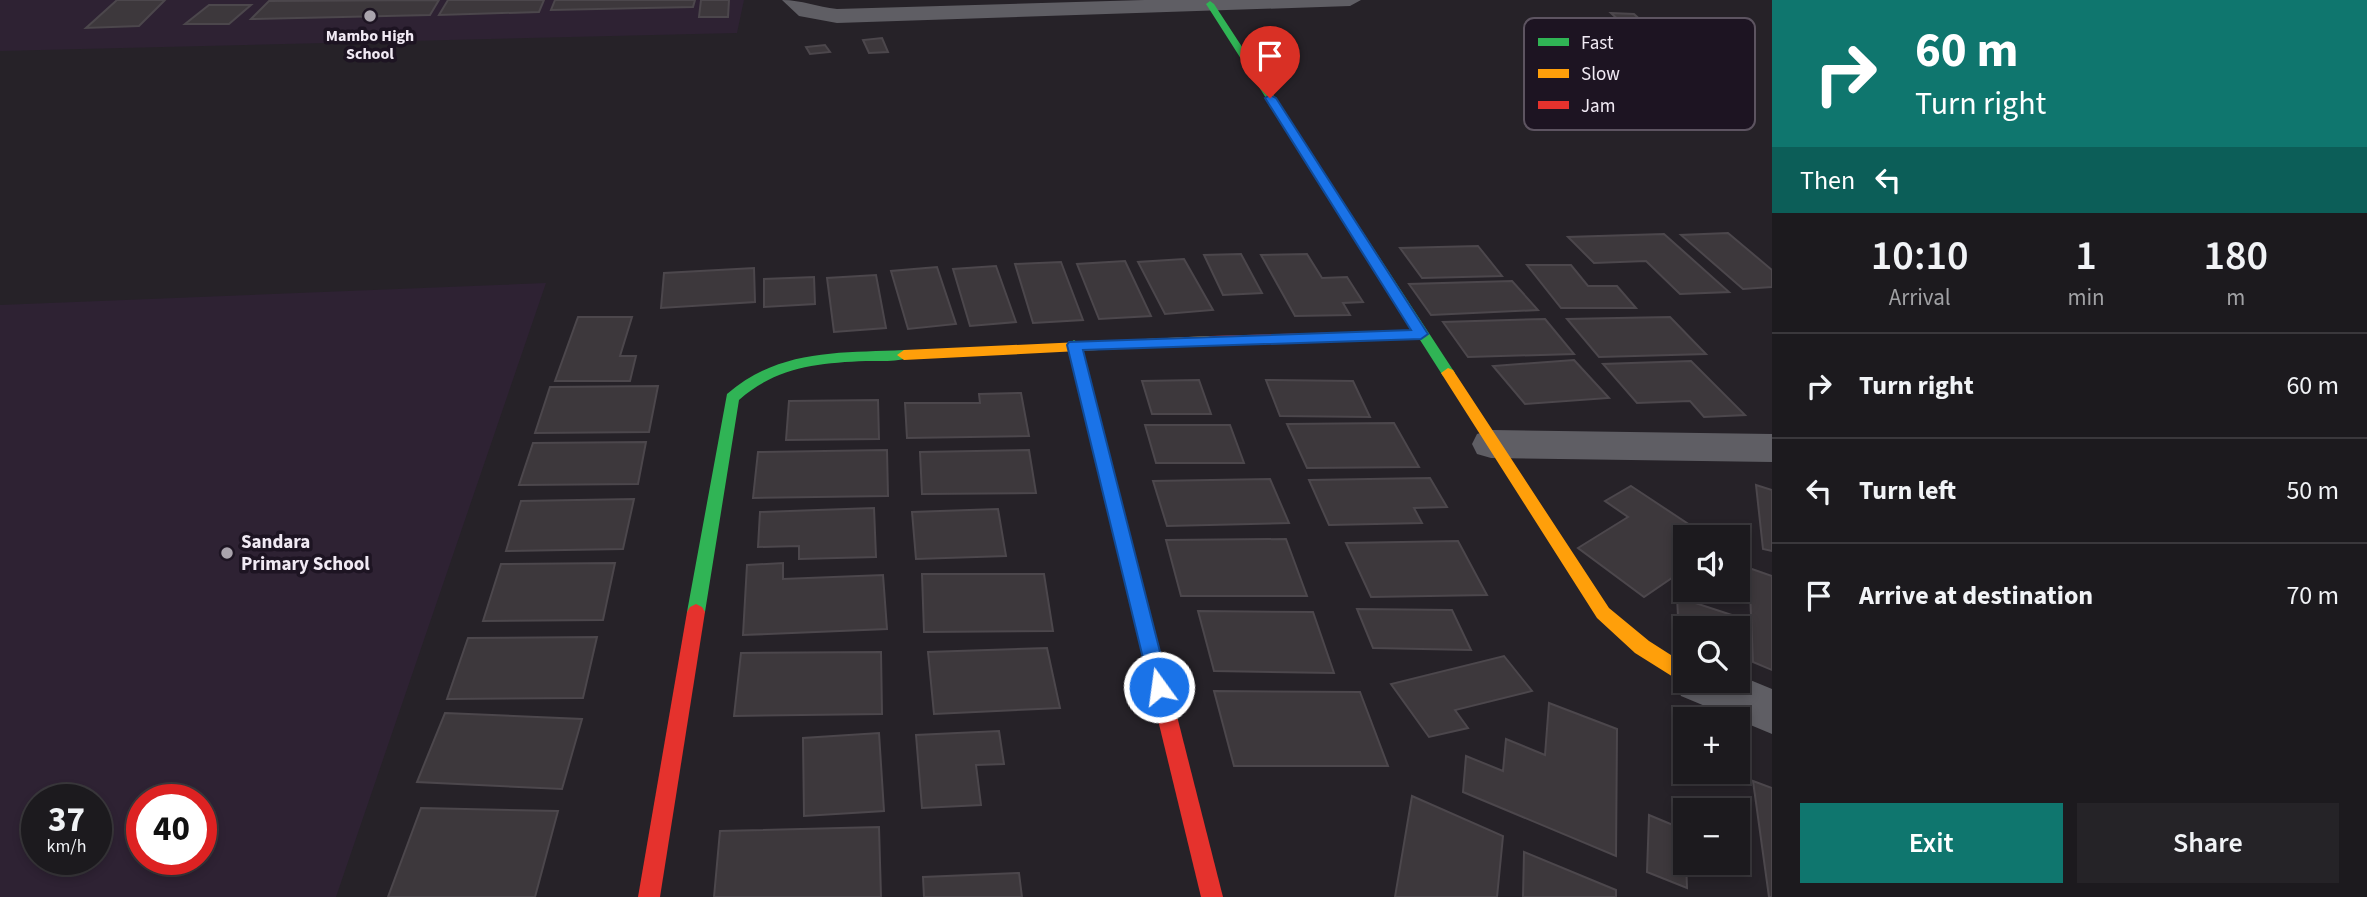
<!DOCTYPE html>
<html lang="en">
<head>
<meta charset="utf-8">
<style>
  :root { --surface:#1c1a1e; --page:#252327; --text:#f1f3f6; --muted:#a0a1a4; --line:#3a383c; --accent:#0f766e }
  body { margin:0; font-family:"Source Sans 3",sans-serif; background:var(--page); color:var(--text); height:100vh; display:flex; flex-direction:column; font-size:26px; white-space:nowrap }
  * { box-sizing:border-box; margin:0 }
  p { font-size:23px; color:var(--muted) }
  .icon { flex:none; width:38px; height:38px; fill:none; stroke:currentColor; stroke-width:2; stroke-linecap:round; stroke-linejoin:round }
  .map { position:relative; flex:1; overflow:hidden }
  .sheet { display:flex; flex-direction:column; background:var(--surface); width:595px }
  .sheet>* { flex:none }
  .hud { background:#0f766e; color:#fff; overflow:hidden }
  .fabs { position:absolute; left:1673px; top:525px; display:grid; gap:14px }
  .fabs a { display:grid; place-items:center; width:77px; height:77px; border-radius:0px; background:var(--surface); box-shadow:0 4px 10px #0003,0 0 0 2px var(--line); font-size:35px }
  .speed { position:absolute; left:21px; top:784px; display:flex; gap:14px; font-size:35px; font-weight:700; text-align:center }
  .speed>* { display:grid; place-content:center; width:91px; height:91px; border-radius:50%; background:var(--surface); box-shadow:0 4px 10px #0003,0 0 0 2px var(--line); line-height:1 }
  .speed small { font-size:18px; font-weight:400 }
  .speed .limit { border:10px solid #d22; background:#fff; color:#111 }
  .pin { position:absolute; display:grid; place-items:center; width:60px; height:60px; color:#fff; margin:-72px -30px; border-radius:50% 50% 50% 0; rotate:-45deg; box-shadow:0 0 7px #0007 }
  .pin .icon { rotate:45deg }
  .me { position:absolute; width:77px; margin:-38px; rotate:346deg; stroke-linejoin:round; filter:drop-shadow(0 0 5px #0008) }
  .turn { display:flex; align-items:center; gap:24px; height:147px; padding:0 28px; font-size:32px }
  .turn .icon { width:91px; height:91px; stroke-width:2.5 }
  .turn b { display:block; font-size:49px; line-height:60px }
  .then { display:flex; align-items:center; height:66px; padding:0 28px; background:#0003; gap:14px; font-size:26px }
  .eta { display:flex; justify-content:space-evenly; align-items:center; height:119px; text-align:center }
  .eta b { font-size:42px; font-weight:600; line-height:49px }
  .primary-button { display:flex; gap:14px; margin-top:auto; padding:14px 28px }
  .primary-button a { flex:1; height:80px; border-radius:0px; background:var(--accent); color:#fff; font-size:28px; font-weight:600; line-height:80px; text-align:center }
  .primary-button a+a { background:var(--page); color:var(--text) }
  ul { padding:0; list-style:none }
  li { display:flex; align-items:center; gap:21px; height:105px; padding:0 28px; border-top:2px solid var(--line) }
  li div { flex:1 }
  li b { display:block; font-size:26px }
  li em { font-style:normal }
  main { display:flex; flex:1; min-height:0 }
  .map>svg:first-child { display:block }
  .built { fill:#2e2233; fill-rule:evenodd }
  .building { fill:#3d383c; stroke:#4c474c; stroke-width:2 }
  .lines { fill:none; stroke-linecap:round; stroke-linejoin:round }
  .street { fill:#5f5e64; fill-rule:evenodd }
  .fast { fill:#30b455; fill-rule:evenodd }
  .slow { fill:#ff9f0a; fill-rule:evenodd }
  .jam { fill:#e5322d; fill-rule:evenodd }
  .route { fill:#1a73e8; stroke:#114b97; stroke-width:2 }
  .poi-dot { fill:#aaa4ad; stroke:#1d1422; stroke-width:2.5 }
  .labels { text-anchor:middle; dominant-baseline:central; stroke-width:7; stroke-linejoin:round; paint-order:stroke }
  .far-poi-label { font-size:16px; font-weight:bold; fill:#f1eaf4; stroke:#1d1422 }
  .poi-label { font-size:19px; font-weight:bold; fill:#f1eaf4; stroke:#1d1422; text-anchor:start }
  .key { fill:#1d1422; stroke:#5d5461; stroke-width:2 }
  .key-label { font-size:19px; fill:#f1eaf4 }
</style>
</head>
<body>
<main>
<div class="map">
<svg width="1772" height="897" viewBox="0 0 1772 897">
  <rect width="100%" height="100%" fill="#262228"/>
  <g class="built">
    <path d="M0,0H744L737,33L0,51Z"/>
    <path d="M546,283L336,897H0V305ZM37,800H96V859H37ZM142,800H201V859H142Z"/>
  </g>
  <g class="building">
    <path d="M117,0H165L139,26L86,28Z"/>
    <path d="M439,0L430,15L251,19L269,1Z"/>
    <path d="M448,0H544L539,12L439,15Z"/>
    <path d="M555,0H695L693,7L551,10Z"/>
    <path d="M701,0H729L728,17H699Z"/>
    <path d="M209,5H251L229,24H185Z"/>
    <path d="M1611,13L1634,14L1647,26L1624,25Z"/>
    <path d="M882,38L888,52L869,53L863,40Z"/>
    <path d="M825,45L830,52L810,54L806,47Z"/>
    <path d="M1728,233L1772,270V287L1743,289L1681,235Z"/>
    <path d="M1664,234L1729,292L1680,294L1646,261L1594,263L1568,237Z"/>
    <path d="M1478,246L1502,276L1422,278L1400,248Z"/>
    <path d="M1241,254L1262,293L1223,295L1204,255Z"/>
    <path d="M1307,254L1322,278L1347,277L1363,302L1343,303L1350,315L1295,316L1261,255Z"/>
    <path d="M1184,259L1213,310L1165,314L1138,262Z"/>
    <path d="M1125,261L1151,316L1099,319L1077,264Z"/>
    <path d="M1061,262L1083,320L1033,323L1015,264Z"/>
    <path d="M1527,265H1571L1588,286H1617L1636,308H1561Z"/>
    <path d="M996,266L1016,322L970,326L953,269Z"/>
    <path d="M937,267L956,324L908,329L891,271Z"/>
    <path d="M754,268L755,302L661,308L664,273Z"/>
    <path d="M876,275L886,328L834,332L827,278Z"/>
    <path d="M814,277L815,304L764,307V279Z"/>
    <path d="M1512,281L1538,310L1431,315L1409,284Z"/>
    <path d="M578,317H632L620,356H636L630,381H555Z"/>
    <path d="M1670,317L1706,354L1599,357L1567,319Z"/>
    <path d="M1545,319L1574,354L1468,357L1443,322Z"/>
    <path d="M1574,360L1609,398L1525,404L1493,366Z"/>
    <path d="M1691,361L1745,415L1704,417L1690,401L1637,403L1603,364Z"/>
    <path d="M1199,380L1211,414H1152L1142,381Z"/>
    <path d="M1266,380L1353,381L1370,417L1280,416Z"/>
    <path d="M658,386L649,432L535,433L550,387Z"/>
    <path d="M1021,393L1029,436L907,438L905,403H980L979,394Z"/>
    <path d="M878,400L879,439L786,440L789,401Z"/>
    <path d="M1394,423L1419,467L1307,468L1287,424Z"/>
    <path d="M1145,425H1230L1244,463H1156Z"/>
    <path d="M646,442L638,484L519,485L533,443Z"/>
    <path d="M887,450L888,496L753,498L758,452Z"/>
    <path d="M1029,450L1036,493L922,494L920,452Z"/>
    <path d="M1430,478L1447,507L1414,508L1422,523L1329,525L1309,480Z"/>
    <path d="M1270,479L1289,523L1167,526L1153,481Z"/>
    <path d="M1756,485L1772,490V551L1763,549Z"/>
    <path d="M1631,486L1708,537H1685V569L1644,597L1578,548L1628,517L1605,501Z"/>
    <path d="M634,499L623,549L506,551L521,501Z"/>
    <path d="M874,508L876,557L799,559V546L758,547L760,512Z"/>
    <path d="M998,509L1006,556L916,559L912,512Z"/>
    <path d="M1286,539L1307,596H1181L1166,540Z"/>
    <path d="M1458,541L1487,595L1371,597L1346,543Z"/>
    <path d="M615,563L603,620L483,621L501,564Z"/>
    <path d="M783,563V579L883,575L887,629L743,635L747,565Z"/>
    <path d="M1749,568L1772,576V670L1753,662Z"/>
    <path d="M922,574H1044L1053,631L924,632Z"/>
    <path d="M1677,597L1735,616L1736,628H1685V638L1679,636Z"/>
    <path d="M1357,609L1452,610L1471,650L1373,648Z"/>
    <path d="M1198,611L1313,612L1334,673L1214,671Z"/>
    <path d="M597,637L583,698L447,699L468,638Z"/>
    <path d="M1047,648L1060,708L934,714L928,652Z"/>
    <path d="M881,652L882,714L734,716L741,653Z"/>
    <path d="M1504,656L1532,691L1455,710L1468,728L1429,737L1391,684Z"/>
    <path d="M1214,691L1360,692L1388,766H1234Z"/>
    <path d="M1549,703L1617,729L1616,856L1463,792L1466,756L1503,771L1506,739L1545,755Z"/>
    <path d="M445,713L582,719L562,789L417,782Z"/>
    <path d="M999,731L1004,764L976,765L981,805L922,808L916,735Z"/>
    <path d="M879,733L884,811L804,816L803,738Z"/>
    <path d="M1753,781L1772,788V897H1769Z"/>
    <path d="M1412,796L1503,836L1497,897H1395Z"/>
    <path d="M421,808L558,811L535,897H388Z"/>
    <path d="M1649,815L1685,830L1687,888L1647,872Z"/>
    <path d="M879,827L881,897H714L720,831Z"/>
    <path d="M1524,852L1616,890V897H1523Z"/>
    <path d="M1019,873L1022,897H924L923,877Z"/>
  </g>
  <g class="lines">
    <g class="street">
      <path d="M782,0C802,0 817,7 837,9L1144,0H1361L1350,6L837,23L799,16Z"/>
      <path d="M1491,430L1772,434V462L1491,458L1477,454L1472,444L1477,434Z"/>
      <path d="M1685,665V681H1738V675L1772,689V734L1681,696L1674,681L1681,666Z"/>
    </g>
    <g class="fast">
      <path d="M1210,1L1214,4L1453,370L1455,373L1453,376H1443L1206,4Z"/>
      <path d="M1074,340L1081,345L1178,720L1175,726L1168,729L1161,726L1158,720L1067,345Z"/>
      <path d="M904,350L911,355L909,358C895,362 880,361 866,361C818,363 776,367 739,400L705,612L702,617L696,620L690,617L687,612L727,394C779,349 839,353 904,350Z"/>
    </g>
    <g class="slow">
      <path d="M1210,336L1217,341L1215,344L904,360L897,355L904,350Z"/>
      <path d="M1448,368L1453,370L1609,608L1649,641L1685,664V681H1690L1685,683L1678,680L1635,653L1597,618L1441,373Z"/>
    </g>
    <g class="jam">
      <path d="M1421,330L1426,331L1428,334L1426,337L1210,346L1203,341L1210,336Z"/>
      <path d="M696,604L702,607L705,612L660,897H638L687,612L690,607Z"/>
      <path d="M1168,711L1175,714L1178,720L1223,897H1201L1158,720L1161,714Z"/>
    </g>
  </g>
  <path class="route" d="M1270,95L1276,98L1428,334L1421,339L1083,350L1169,687L1166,693L1159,696L1152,693L1150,687L1067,345L1069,342L1411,330L1265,98Z"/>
  <g class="poi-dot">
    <circle cx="370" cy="16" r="7"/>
    <circle cx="227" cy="553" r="7"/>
  </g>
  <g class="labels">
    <g class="far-poi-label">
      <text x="370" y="36">Mambo High<tspan x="370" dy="18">School</tspan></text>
    </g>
    <g class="poi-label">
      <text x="241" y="542">Sandara<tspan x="241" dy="22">Primary School</tspan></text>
    </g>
  </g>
  <rect x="1524" y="18" width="231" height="112" rx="10" class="key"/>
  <rect x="1538" y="38" width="31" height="8" fill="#30b455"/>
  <rect x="1538" y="69" width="31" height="9" fill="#ff9f0a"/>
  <rect x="1538" y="101" width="31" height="8" fill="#e5322d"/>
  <g class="key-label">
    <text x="1581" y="49">Fast</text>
    <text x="1581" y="80">Slow</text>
    <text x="1581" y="112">Jam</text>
  </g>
</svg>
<div class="fabs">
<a><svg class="icon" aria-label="sound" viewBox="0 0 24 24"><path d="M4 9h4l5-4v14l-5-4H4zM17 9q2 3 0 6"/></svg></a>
<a><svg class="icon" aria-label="search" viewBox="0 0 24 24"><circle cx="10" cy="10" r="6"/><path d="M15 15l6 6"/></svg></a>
<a>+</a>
<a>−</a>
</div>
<div class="speed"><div>37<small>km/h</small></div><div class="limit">40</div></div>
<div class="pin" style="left:1270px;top:98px;background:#d93025"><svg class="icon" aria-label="arrive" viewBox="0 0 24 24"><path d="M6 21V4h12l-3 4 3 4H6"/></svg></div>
<svg class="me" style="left:1159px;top:687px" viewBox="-20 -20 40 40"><circle r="17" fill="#1a73e8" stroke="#fff" stroke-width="3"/><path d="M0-11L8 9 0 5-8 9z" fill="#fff"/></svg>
</div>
<section class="sheet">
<div class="hud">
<div class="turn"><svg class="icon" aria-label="right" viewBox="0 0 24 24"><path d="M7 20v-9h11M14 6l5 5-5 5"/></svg><div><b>60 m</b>Turn right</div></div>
<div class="then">Then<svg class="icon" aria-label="left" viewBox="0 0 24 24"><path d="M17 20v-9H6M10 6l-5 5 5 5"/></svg></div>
</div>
<div class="eta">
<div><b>10:10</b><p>Arrival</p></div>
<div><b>1</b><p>min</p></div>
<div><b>180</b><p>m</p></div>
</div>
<ul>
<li><svg class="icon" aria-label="right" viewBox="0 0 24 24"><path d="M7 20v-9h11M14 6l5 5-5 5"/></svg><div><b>Turn right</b></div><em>60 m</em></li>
<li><svg class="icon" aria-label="left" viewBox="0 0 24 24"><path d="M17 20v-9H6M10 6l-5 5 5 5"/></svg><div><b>Turn left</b></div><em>50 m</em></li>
<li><svg class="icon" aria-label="arrive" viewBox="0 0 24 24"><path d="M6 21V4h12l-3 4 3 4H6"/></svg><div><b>Arrive at destination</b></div><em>70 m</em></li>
</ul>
<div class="primary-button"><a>Exit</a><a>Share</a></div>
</section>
</main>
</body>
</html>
